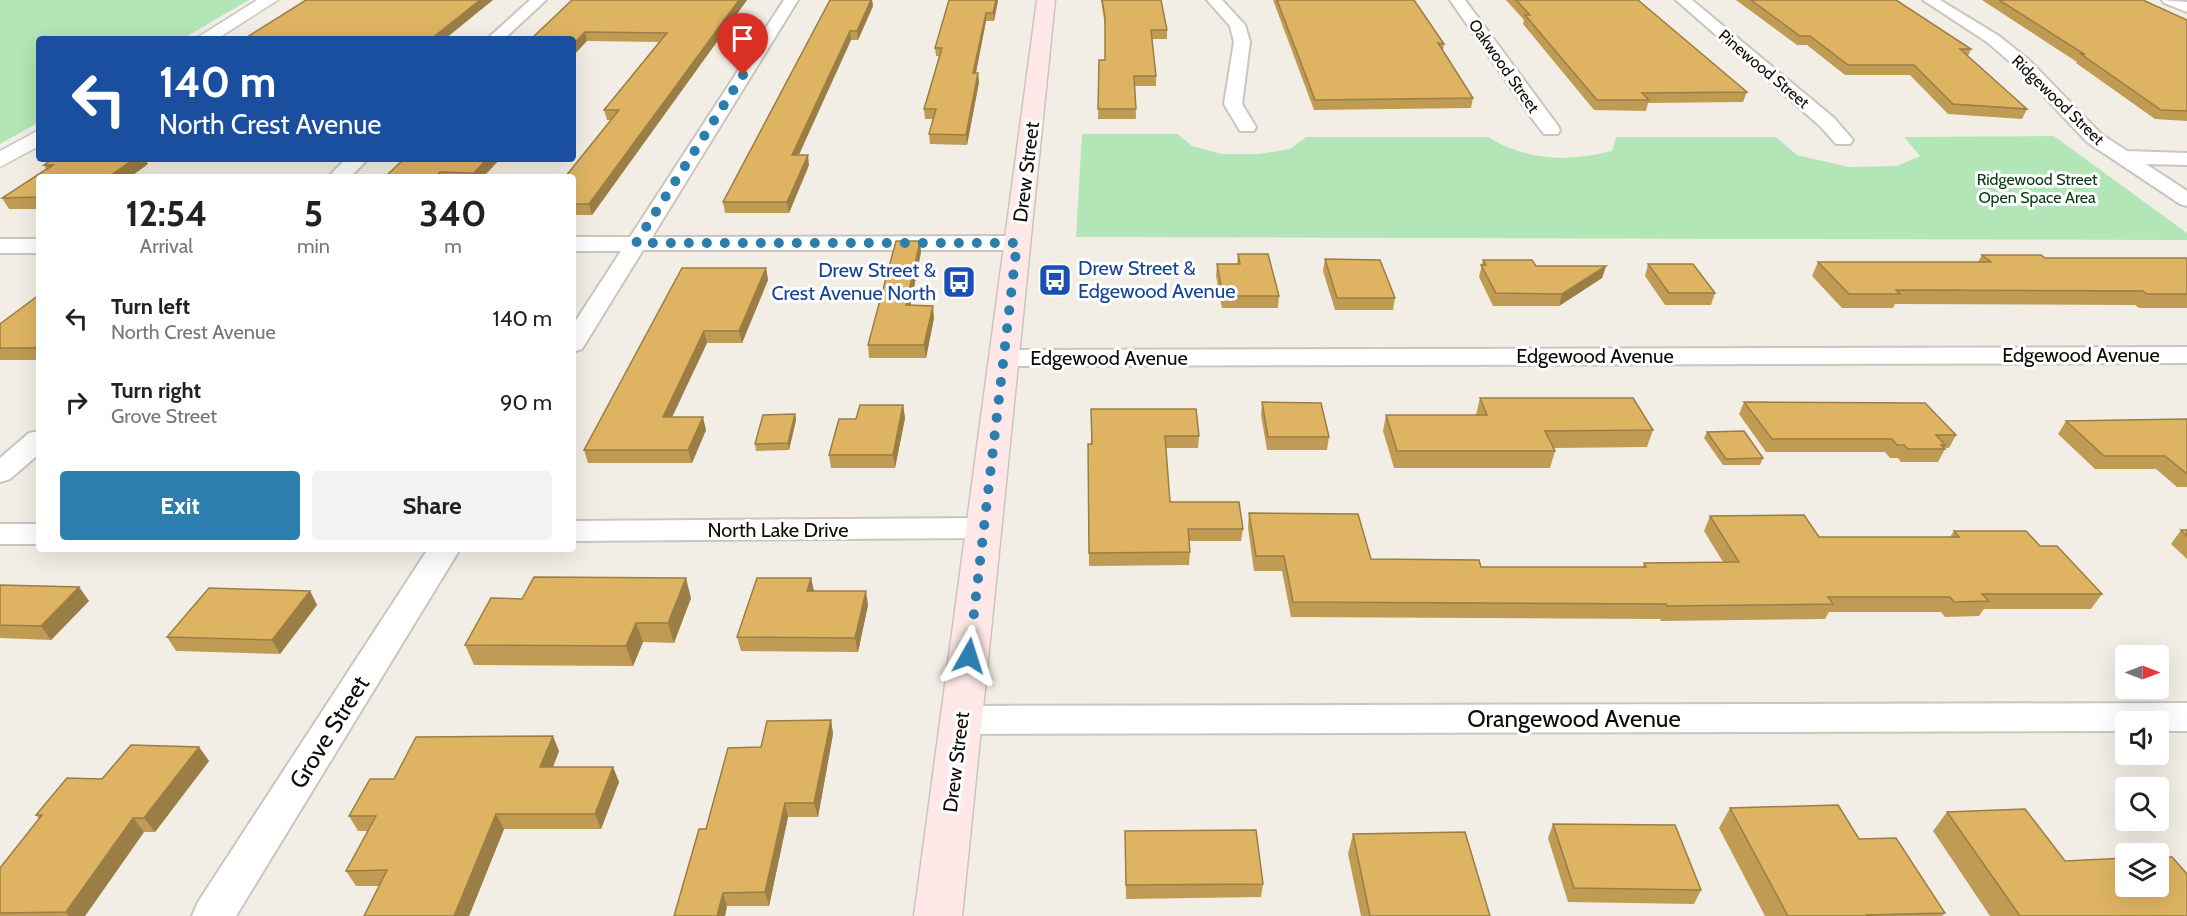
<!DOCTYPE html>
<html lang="en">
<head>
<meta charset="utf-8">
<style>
  :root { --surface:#fff; --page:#f2f2f2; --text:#222; --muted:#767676; --accent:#2b7eae }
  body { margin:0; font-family:Cabin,sans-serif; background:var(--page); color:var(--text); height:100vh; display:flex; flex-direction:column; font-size:22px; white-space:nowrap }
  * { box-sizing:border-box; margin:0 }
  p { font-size:20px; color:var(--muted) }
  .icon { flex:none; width:33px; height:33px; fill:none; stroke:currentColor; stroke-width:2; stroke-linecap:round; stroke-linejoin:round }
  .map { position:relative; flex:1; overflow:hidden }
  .side { position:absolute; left:36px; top:174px; width:540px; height:378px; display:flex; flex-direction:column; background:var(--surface); border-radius:6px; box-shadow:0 6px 24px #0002 }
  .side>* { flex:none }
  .guide { position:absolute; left:36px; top:36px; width:540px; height:126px; border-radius:6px; box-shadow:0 6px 24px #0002; background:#1a4fa0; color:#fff; overflow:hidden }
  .needle { width:39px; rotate:90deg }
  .tools { position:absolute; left:2115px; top:645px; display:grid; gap:12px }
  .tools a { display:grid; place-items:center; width:54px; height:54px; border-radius:6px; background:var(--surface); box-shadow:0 6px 24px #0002; font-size:30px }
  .pin { position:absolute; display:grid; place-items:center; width:51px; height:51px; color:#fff; margin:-62px -26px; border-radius:50% 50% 50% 0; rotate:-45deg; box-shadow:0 0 6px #0007 }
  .pin .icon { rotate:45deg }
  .me { position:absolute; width:66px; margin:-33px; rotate:6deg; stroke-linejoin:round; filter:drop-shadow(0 0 4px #0008) }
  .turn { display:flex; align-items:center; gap:21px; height:126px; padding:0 24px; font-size:27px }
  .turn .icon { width:78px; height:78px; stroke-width:2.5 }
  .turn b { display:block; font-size:42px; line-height:51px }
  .eta { display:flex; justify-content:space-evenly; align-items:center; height:102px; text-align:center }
  .eta b { font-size:36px; font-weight:700; line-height:42px }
  .primary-button { display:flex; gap:12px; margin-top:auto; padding:12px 24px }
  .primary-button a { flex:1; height:69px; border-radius:6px; background:var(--accent); color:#fff; font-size:24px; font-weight:700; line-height:69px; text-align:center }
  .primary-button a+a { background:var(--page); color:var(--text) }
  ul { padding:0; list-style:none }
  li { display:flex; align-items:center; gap:18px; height:84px; padding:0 24px }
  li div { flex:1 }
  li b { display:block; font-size:22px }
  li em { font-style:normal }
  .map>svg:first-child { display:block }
  .green { fill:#b2e6b6 }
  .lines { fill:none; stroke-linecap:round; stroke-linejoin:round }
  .minor-casing { stroke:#cac5bd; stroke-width:4 }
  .tertiary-casing { stroke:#cac5bd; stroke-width:3 }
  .secondary-casing { stroke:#cac5bd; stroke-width:3 }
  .minor { fill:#fff; fill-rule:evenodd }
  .tertiary { fill:#fff; fill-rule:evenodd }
  .secondary { fill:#ffe8e7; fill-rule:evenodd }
  .wall { fill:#bf9b54 }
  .shaded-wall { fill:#9b7e45 }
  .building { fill:#deb462; stroke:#9b7e45; stroke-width:1.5 }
  .route { stroke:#2b7eae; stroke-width:10; stroke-dasharray:0 18 }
  .labels { text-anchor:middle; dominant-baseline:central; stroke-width:6; stroke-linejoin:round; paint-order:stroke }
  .far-street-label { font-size:16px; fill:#0e0c09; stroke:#fff }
  .far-park-label { font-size:16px; fill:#073a13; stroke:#fff }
  .street-label { font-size:20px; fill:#0e0c09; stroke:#fff }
  .transit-label { font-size:20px; fill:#164399; stroke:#fff; text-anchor:start }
  .near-street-label { font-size:24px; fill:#0e0c09; stroke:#fff }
</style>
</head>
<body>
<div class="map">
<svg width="2187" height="916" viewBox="0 0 2187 916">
  <rect width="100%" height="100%" fill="#f3eee5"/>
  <g class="green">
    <path d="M0,0H249L182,39H39V122L0,144Z"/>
    <path d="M1082,134H1178L1192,146L1222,154H1259L1290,149L1306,137H1488C1527,161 1569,162 1612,151L1616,137H1776L1797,155L1848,167L1897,166L1920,156L1904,137L2054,136L2187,233V240L1076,237Z"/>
  </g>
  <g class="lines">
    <defs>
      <g id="minor">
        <path d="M530,0H546L504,39H487Z"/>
        <path d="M784,0H798L652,237L1017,236L1025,238L1028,243L1025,248L1017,250H643L582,349L573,352V325L621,251H573V237H630Z"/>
        <path d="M1207,0H1222L1245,25L1250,42L1242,104L1256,127L1254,131H1240L1224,104L1234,42L1230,26Z"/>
        <path d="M1450,0H1465L1558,126L1560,130L1558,134H1544L1531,117Z"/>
        <path d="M1676,0H1692L1834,118L1853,140L1850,144H1836L1820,126Z"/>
        <path d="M1923,0H1940L1999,36L2029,60L2101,134L2127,151L2187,153V165L2146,164L2187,191V206L2180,204L2087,142L2017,68L1987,42Z"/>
        <path d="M2162,0L2187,2V12L2164,3Z"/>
        <path d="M346,159H368L350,177H328Z"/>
        <rect x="0" y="239" width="39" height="14"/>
        <path d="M2187,347V363L1003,366L994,363L990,358L994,353L1003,350Z"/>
        <path d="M39,431V454L10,479L0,482V458L29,433Z"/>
        <path d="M983,518L994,521L998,528L994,535L983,538L573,541V521Z"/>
        <rect x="0" y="524" width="39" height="20"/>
        <path d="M428,549H460L236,916H192L198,902Z"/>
        <path d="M2187,703V731H2158V722H2126V731L961,734L948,730L943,720L948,710L961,706Z"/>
      </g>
      <g id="tertiary">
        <path d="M257,0H278L217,39H195Z"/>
        <path d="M39,130V146L0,167V151Z"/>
      </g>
      <path id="secondary" d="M1037,0H1055L962,916H914Z"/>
    </defs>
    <use href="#minor" class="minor-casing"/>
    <use href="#tertiary" class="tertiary-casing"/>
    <use href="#secondary" class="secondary-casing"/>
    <use href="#minor" class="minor"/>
    <use href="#tertiary" class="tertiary"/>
    <use href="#secondary" class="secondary"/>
  </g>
  <g class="wall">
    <path d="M572,0H747L592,215H573V177L611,120H607L604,110L659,42L587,41Z"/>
    <path d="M830,0H872L873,6L858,40H851L799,155L809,165L789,213H725L723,202Z"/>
    <path d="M998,0L994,21H986L976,73H978L979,82L967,145L930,144L929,134L933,119H925L924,109L939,56H936L935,48Z"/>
    <path d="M1101,0H1161L1167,30V39H1152L1156,76V86H1135L1136,119H1098L1099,60H1105V26Z"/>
    <path d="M1273,0H1414L1444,44L1443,50L1473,98L1471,108L1314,110Z"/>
    <path d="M1506,0H1638L1747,92L1743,102L1648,103L1646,111L1594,110L1523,24L1524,20Z"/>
    <path d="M1736,0H1896L1971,49L1968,56L2027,109L2022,119L1948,114L1910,75H1845L1807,45H1797Z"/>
    <path d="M1982,0H2143L2187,20V121L2155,119L2076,63L2077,62Z"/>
    <path d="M500,159L483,177H385Z"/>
    <path d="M148,164L130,177H39V209H9L2,198L46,169L44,165Z"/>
    <path d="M921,252L910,306L934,318L926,358H869L868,345Z"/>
    <path d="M1238,254L1279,296L1278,308H1222L1216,276L1217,264H1237Z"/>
    <path d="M1982,255L2045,258H2187V308H2139L2135,305L1895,304L1893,308H1842L1812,276L1818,262H1978Z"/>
    <path d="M1325,259L1395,298L1393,310H1335L1323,271Z"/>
    <path d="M1483,260L1536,266H1606L1602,278L1559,306H1493L1479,277Z"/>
    <path d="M1648,264L1715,293L1711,305H1665L1645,276Z"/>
    <path d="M766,268L768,280L742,343H707L672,417L706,430L692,463H588L584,450Z"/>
    <path d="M39,295V360H0V324Z"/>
    <path d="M1480,398L1653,430L1647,447L1553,448L1555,451L1550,468H1394L1383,431L1386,415H1476Z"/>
    <path d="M1262,402L1329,437L1327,450H1267L1261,415Z"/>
    <path d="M1744,402L1956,435L1949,448H1944L1945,449L1938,462H1901L1898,458H1890L1885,452H1766L1739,414Z"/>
    <path d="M903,405L905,418L895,468H831L829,455L856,419Z"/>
    <path d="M1091,409L1199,436L1198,448H1166L1170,502L1243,529L1241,541H1189L1190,552L1189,565L1089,566L1088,444H1091Z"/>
    <path d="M795,414L796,420L789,450L756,451L755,444Z"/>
    <path d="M2187,419V487H2177L2156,469H2095L2058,434L2066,421Z"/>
    <path d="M1707,432L1763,458L1760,465H1723L1704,438Z"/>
    <path d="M1249,513L1371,559L1481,567H1643L1644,563L1723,562L1704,531L1710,516L1819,537H1950L1954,531L2040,546L2102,594L2091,609H1984L1979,616L1945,617L1941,612H1829L1825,619L1661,621L1660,619L1291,617L1282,571H1254L1248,528Z"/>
    <path d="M2181,530H2187V559L2171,544Z"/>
    <path d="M811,578L814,591L868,605L858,652L741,651L737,637Z"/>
    <path d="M0,585L79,587L89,601L51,640L0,638Z"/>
    <path d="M310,591L317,605L280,654L176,651L167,637Z"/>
    <path d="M691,598L674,643L643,642L633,666L474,665L465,645L522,599Z"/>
    <path d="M831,720L833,734L818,817H788L769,906H727L725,916H674L706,829L761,747Z"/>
    <path d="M199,747L209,761L155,832H144L85,916H0V868L39,819L36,815L102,779Z"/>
    <path d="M559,751L553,767H613L619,782L601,829H504L469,916H364L379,886H356L346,871L368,831H358L349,816L394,779Z"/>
    <path d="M1730,808L1859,839L1945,913L1942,916H1765L1719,828Z"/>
    <path d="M1947,812L2065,861L2187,916H1990L1933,831Z"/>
    <path d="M1553,824L1701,890L1694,904L1568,902L1548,838Z"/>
    <path d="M1125,831L1263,884L1261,897L1126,899Z"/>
    <path d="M1353,834L1490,916H1361L1348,854Z"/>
  </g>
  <g class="shaded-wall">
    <path d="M480,0H493L445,39H431Z"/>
    <path d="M739,0H747L592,215L589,204Z"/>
    <path d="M871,0H872L873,6L858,40L857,31Z"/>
    <path d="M996,0H998L994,21L993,13Z"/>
    <path d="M986,13V21L974,82L973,73Z"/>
    <path d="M850,31L851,40L794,165L792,155Z"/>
    <path d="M585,32L587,41L573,56V44Z"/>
    <path d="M978,73L979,82L967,145L966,135Z"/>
    <path d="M808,155L809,165L789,213L787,202Z"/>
    <path d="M126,159H145L148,164L130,177H108Z"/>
    <path d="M487,159H500L483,177H475L474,173Z"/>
    <path d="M440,172L441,177H435Z"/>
    <path d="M920,241L921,252L908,318L906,305Z"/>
    <path d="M1606,266L1602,278L1559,306L1562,294Z"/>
    <path d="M766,268L768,280L742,343L739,331Z"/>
    <path d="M933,306L934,318L926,358L924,345Z"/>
    <path d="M704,331L707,343L666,430L663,417Z"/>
    <path d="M39,344V354L35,348Z"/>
    <path d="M903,405L905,418L895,468L893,455Z"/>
    <path d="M795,414L796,420L789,450L788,443Z"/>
    <path d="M703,417L706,430L692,463L688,450Z"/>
    <path d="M686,578L691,598L674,643L668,623Z"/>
    <path d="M811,578L814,592L807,591Z"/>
    <path d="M79,587L89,601L51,640L41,626Z"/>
    <path d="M310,591L317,605L280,654L272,640Z"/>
    <path d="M866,591L868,605L858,652L855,638Z"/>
    <path d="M636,623L643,642L633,666L626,646Z"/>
    <path d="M831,720L833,734L818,817L814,803Z"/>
    <path d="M553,736L559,751L547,782L540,767Z"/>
    <path d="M199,747L209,761L155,832L144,818Z"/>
    <path d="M613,767L619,782L601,829L595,814Z"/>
    <path d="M785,803L788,817L769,906L765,892Z"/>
    <path d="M496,814L504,829L469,916H454Z"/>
    <path d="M133,818L144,832L85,916H69L66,912Z"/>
    <path d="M723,893L727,906L725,916H717Z"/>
  </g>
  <g class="building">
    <path d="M306,0H480L431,39H244Z"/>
    <path d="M572,0H739L589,204H573V177H565L619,110H604L667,33L585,32L573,44V39H531Z"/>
    <path d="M830,0H871L857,31H850L792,155H808L787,202H723Z"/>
    <path d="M949,0H996L993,13H986L973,73H978L966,135L929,134L936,109H924L942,48H935Z"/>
    <path d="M1102,0H1161L1167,30H1151L1156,76H1134L1136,109H1098L1099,60H1105V17Z"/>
    <path d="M1277,0H1414L1444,44L1438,43L1473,98L1315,100Z"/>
    <path d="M1516,0H1638L1747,92L1642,93L1649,100H1597L1525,15H1530Z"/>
    <path d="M1751,0H1896L1971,49H1960L2027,109L1953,104L1914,65H1848L1810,36H1800Z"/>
    <path d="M1999,0H2143L2187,20V111L2161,110L2081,54H2084Z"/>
    <path d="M53,159H134L108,177H39V197L2,198L53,165H44Z"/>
    <path d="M404,159H487L474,173L440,172L435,177H385Z"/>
    <path d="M896,241H920L906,305L933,306L924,345H868Z"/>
    <path d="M1238,254H1268L1279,296H1223L1217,264H1240Z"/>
    <path d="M1982,255H2041L2045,258H2187V294H2147L2143,291L1896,290L1900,294H1849L1818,262H1991Z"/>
    <path d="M1325,259L1380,260L1395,298H1337Z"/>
    <path d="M1483,260H1532L1536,266H1606L1562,294L1496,293L1481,265H1486Z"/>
    <path d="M1648,264H1693L1715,293H1669Z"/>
    <path d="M682,268H766L739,331H704L663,417H703L688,450H584Z"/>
    <path d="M39,295V344L35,348H0V324Z"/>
    <path d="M1480,398H1633L1653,430L1545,431L1555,451H1397L1386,415H1487Z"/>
    <path d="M1262,402L1321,403L1329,437H1268Z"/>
    <path d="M1744,402L1925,403L1956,435H1936L1945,445H1941L1945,449H1908L1904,445H1897L1892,439H1772Z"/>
    <path d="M860,405H903L893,455H829L839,419H856Z"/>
    <path d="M1091,409H1196L1199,436H1165L1170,502H1239L1243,529H1188L1190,552L1089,553L1088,444H1092Z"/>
    <path d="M795,414L788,443L755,444L763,415Z"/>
    <path d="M2187,419V474L2165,456H2104L2066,421Z"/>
    <path d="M1744,431L1763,458L1726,459L1707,432Z"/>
    <path d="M1249,513L1358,514L1371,559L1479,560L1481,567H1646L1644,563L1739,562L1710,516L1804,515L1819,537H1959L1954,531H2026L2040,546H2057L2102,594H1982L1989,601L1954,602L1950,597H1828L1833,604L1667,606L1666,604L1293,602L1284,556H1256Z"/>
    <path d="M2181,530H2187V536Z"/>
    <path d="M534,577L686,578L668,623H636L626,646L465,645L491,598L522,599Z"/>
    <path d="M757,578H811L807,591H866L855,638L737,637Z"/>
    <path d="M0,585L79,587L41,626L0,625Z"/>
    <path d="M209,588L310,591L272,640L167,637Z"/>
    <path d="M831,720L814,803H785L765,892L723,893L717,916H674L699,829H706L728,748L761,747L767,721Z"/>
    <path d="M553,736L540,767H613L595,814H496L454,916H364L387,870L346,871L376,816H349L370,779H394L416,737Z"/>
    <path d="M131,745L199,747L144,818H133L66,912L0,913V868L42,815H36L67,778L102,779Z"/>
    <path d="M1838,805L1859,839L1896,838L1945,913L1867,915L1868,916H1788L1730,808Z"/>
    <path d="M2025,809L2065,861L2126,858V886H2158V857H2172L2187,874V916H2020L1947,812Z"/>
    <path d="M1553,824L1675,825L1701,890L1574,888Z"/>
    <path d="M1256,830L1263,884L1126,885L1125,831Z"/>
    <path d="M1465,832L1490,916H1370L1353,834Z"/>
  </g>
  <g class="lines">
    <path class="route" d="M743,75L636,243H1017L969,656"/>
  </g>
  <defs>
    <symbol id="bus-square" viewBox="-11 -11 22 22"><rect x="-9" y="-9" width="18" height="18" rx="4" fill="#1a4fb4" stroke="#fff"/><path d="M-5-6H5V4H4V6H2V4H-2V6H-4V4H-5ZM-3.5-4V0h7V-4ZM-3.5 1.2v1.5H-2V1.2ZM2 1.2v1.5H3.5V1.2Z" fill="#fff"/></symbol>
  </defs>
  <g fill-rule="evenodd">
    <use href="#bus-square" x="1036" y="261" width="38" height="38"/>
    <use href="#bus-square" x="940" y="263" width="38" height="38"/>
  </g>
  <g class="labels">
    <g class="far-street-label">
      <text transform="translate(1504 66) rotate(55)">Oakwood Street</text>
      <text transform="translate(1764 69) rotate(40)">Pinewood Street</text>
      <text transform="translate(2058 100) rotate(44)">Ridgewood Street</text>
    </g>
    <g class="far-park-label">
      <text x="2037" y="179">Ridgewood Street<tspan x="2037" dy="18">Open Space Area</tspan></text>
    </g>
    <g class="street-label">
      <text transform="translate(1026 172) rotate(-83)">Drew Street</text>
      <text x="2081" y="355">Edgewood Avenue</text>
      <text x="1595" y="356">Edgewood Avenue</text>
      <text x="1109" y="358">Edgewood Avenue</text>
      <text x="778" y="530">North Lake Drive</text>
      <text transform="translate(956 762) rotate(-83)">Drew Street</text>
    </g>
    <g class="transit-label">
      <text x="1078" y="268">Drew Street &amp;<tspan x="1078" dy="23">Edgewood Avenue</tspan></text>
      <text x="936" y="270" text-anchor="end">Drew Street &amp;<tspan x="936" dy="23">Crest Avenue North</tspan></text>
    </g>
    <g class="near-street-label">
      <text x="1574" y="718">Orangewood Avenue</text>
      <text transform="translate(329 732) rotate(-58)">Grove Street</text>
    </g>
  </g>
</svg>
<div class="tools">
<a><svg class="needle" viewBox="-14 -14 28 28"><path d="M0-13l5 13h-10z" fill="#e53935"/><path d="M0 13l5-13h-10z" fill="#767676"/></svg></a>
<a><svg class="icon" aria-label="sound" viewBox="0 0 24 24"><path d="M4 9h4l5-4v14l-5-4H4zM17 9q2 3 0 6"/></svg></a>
<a><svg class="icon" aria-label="search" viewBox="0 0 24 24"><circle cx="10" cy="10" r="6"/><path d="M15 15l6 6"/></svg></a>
<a><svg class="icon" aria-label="layers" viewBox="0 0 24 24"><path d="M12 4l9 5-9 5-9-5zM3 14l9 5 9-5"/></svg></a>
</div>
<div class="pin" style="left:743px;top:75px;background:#d93025"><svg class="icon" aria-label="arrive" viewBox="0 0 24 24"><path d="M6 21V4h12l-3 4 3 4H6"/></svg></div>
<svg class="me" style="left:969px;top:656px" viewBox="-20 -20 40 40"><path d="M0-17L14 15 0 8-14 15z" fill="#2b7eae" stroke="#fff" stroke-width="4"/></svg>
<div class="guide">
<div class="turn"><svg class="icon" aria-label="left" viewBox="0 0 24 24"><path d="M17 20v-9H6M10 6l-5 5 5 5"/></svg><div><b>140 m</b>North Crest Avenue</div></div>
</div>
<section class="side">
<div class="eta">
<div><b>12:54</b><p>Arrival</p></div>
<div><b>5</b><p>min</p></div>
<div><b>340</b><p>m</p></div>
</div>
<ul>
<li><svg class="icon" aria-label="left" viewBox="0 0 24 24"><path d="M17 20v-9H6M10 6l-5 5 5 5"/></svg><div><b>Turn left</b><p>North Crest Avenue</p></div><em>140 m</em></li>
<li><svg class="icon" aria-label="right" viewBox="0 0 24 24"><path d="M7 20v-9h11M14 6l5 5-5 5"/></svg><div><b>Turn right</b><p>Grove Street</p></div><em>90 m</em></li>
</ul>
<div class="primary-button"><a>Exit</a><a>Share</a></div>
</section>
</div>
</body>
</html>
